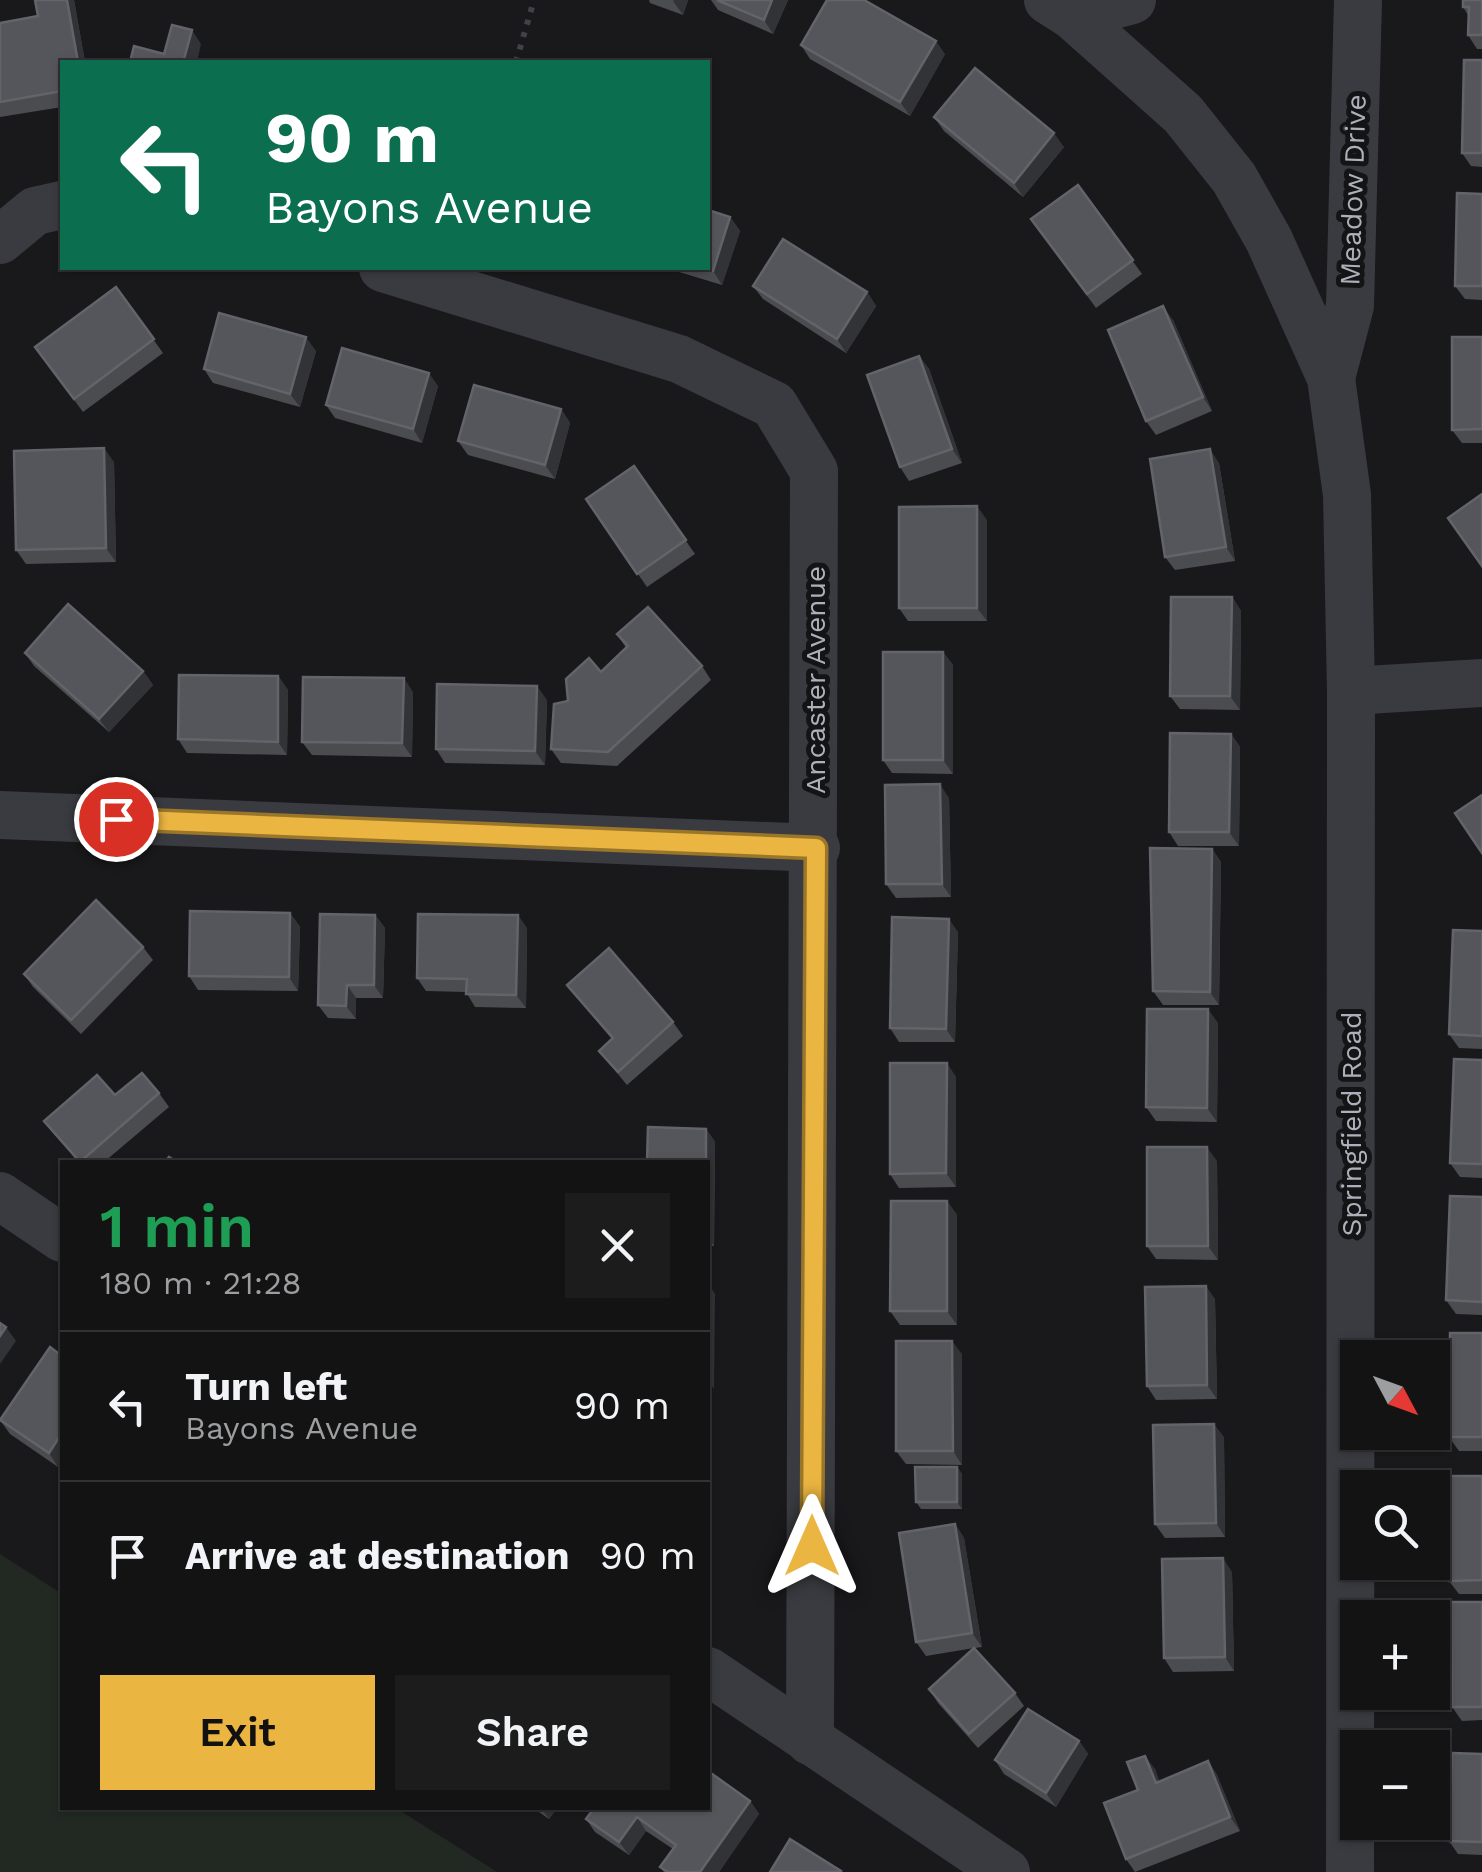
<!DOCTYPE html>
<html lang="en">
<head>
<meta charset="utf-8">
<style>
  :root { --surface:#131314; --page:#1c1c1d; --text:#f1f3f6; --muted:#9d9ea0; --line:#323234; --accent:#ebb541 }
  body { margin:0; font-family:"Work Sans",sans-serif; background:var(--page); color:var(--text); height:100vh; display:flex; flex-direction:column; font-size:38px; white-space:nowrap }
  * { box-sizing:border-box; margin:0 }
  p { font-size:32px; color:var(--muted) }
  .icon { flex:none; width:55px; height:55px; fill:none; stroke:currentColor; stroke-width:2; stroke-linecap:round; stroke-linejoin:round }
  .map { position:relative; flex:1; overflow:hidden }
  .details { position:absolute; left:60px; top:1160px; width:650px; height:650px; display:flex; flex-direction:column; background:var(--surface); border-radius:0px; box-shadow:0 2px 8px #0004,0 0 0 2px var(--line) }
  .details>* { flex:none }
  .guide { position:absolute; left:60px; top:60px; width:650px; height:210px; border-radius:0px; box-shadow:0 2px 8px #0004,0 0 0 2px var(--line); background:#0b6e4f; color:#fff; overflow:hidden }
  .needle { width:65px; rotate:131deg }
  .fabs { position:absolute; left:1340px; top:1340px; display:grid; gap:20px }
  .fabs a { display:grid; place-items:center; width:110px; height:110px; border-radius:0px; background:var(--surface); box-shadow:0 2px 8px #0004,0 0 0 2px var(--line); font-size:50px }
  .pin { position:absolute; display:grid; place-items:center; width:85px; height:85px; color:#fff; margin:-42px; border:5px solid #fff; border-radius:50%; box-shadow:0 2px 10px #0007 }
  .me { position:absolute; width:110px; margin:-55px; rotate:0deg; stroke-linejoin:round; filter:drop-shadow(0 0 8px #0008) }
  .turn { display:flex; align-items:center; gap:35px; height:210px; padding:0 40px; font-size:45px }
  .turn .icon { width:130px; height:130px; stroke-width:2.5 }
  .turn b { display:block; font-size:70px; line-height:85px }
  .round { display:grid; place-items:center; flex:none; width:105px; height:105px; border-radius:0px; background:var(--page) }
  .summary { display:flex; align-items:center; justify-content:space-between; height:170px; padding:0 40px }
  h1 { font-size:60px; font-weight:600; line-height:75px; color:#1e9e55 }
  .action { display:flex; gap:20px; margin-top:auto; padding:20px 40px }
  .action a { flex:1; height:115px; border-radius:0px; background:var(--accent); color:#111; font-size:40px; font-weight:600; line-height:115px; text-align:center }
  .action a+a { background:var(--page); color:var(--text) }
  ul { padding:0; list-style:none }
  li { display:flex; align-items:center; gap:30px; height:150px; padding:0 40px; border-top:2px solid var(--line) }
  li div { flex:1 }
  li b { display:block; font-size:38px }
  li em { font-style:normal }
  .map>svg:first-child { display:block }
  .green { fill:#212922 }
  .lines { fill:none; stroke-linecap:round; stroke-linejoin:round }
  .path { stroke:#404247; stroke-width:6; stroke-dasharray:5 8; stroke-linecap:butt }
  .street { stroke:#3a3b40; stroke-width:48 }
  .wall { fill:#4a4c50 }
  .shaded-wall { fill:#323336 }
  .building { fill:#55565b; stroke:#62646a; stroke-width:2.5 }
  .route-casing { stroke:#99762a; stroke-width:25 }
  .route { stroke:#ebb541; stroke-width:18 }
  .labels { text-anchor:middle; dominant-baseline:central; stroke-width:10; stroke-linejoin:round; paint-order:stroke }
  .street-label { font-size:28px; fill:#acb0ba; stroke:#141416 }
</style>
</head>
<body>
<div class="map">
<svg width="1482" height="1872" viewBox="0 0 1482 1872">
  <rect width="100%" height="100%" fill="#19191b"/>
  <path class="green" d="M0,1554L62,1594V1808H396L497,1872H0Z"/>
  <g class="lines">
    <path class="path" d="M516,62L534,0"/>
    <g class="street">
      <path d="M1048,0L1073,16L1183,114L1234,178L1269,240L1331,378L1347,495L1351,691L1350,1872"/>
      <path d="M1073,16L1132,0"/>
      <path d="M0,240L35,211L62,205"/>
      <path d="M383,268L679,359L774,405L814,471L810,1741"/>
      <path d="M1331,378L1350,306L1358,0"/>
      <path d="M1351,691L1482,683"/>
      <path d="M0,815L816,848"/>
      <path d="M0,1196L62,1238"/>
      <path d="M708,1671L1006,1872"/>
    </g>
  </g>
  <g class="wall">
    <path d="M35,0H74L85,62H62V107L0,117V23L38,16Z"/>
    <path d="M649,0H688L683,15L650,3Z"/>
    <path d="M711,0H788L773,34L718,10Z"/>
    <path d="M1482,0V49H1477L1468,35V15L1463,7Z"/>
    <path d="M801,45L945,54L910,116L810,59Z"/>
    <path d="M1482,60V167L1471,166L1462,153Z"/>
    <path d="M934,117L1064,147L1023,197L944,131Z"/>
    <path d="M1078,185L1142,274L1096,308L1031,219Z"/>
    <path d="M1482,194V300L1465,299L1455,286Z"/>
    <path d="M730,217L740,231L722,285L666,268H708Z"/>
    <path d="M753,286L867,292L876,306L846,353L763,299Z"/>
    <path d="M116,287L163,353L83,412L35,347Z"/>
    <path d="M1173,320L1212,411L1156,435L1146,421Z"/>
    <path d="M1482,337V443H1462L1452,430Z"/>
    <path d="M316,351L300,407L213,383L204,369Z"/>
    <path d="M919,356L929,369L962,463L909,481L900,467Z"/>
    <path d="M438,386L422,443L335,418L326,405Z"/>
    <path d="M561,409L570,423L555,479L468,455L458,441Z"/>
    <path d="M114,462L116,562L26,564L16,550Z"/>
    <path d="M1219,463L1235,561L1175,570L1165,557Z"/>
    <path d="M634,466L695,554L647,587L586,499Z"/>
    <path d="M987,520V621H908L899,608Z"/>
    <path d="M1232,597L1241,611L1240,710L1180,709L1170,696Z"/>
    <path d="M617,634L702,666L711,680L617,766L561,763L551,749L568,701L626,648Z"/>
    <path d="M943,652L953,665V774L892,773L883,760Z"/>
    <path d="M25,653L143,671L153,685L109,732L34,666Z"/>
    <path d="M278,676L288,690L287,755L187,753L178,739Z"/>
    <path d="M413,692L412,757L312,755L302,742Z"/>
    <path d="M547,700L545,765L445,763L436,749Z"/>
    <path d="M1231,734L1240,747L1239,846H1178L1169,832Z"/>
    <path d="M949,798L951,897L896,898L886,884Z"/>
    <path d="M1212,849L1221,862L1219,1005H1163L1153,991Z"/>
    <path d="M290,913L300,927L298,991L198,990L189,976Z"/>
    <path d="M375,915L385,928L383,998H356V1019L328,1018L318,1005Z"/>
    <path d="M527,928L526,1008L475,1007L466,992L426,991L417,978Z"/>
    <path d="M1482,931V1049L1459,1048L1449,1034Z"/>
    <path d="M958,932L955,1042H899L890,1028Z"/>
    <path d="M143,947L153,960L81,1034L33,987L24,974Z"/>
    <path d="M567,985L673,1022L683,1036L627,1085L599,1051L612,1039L577,998Z"/>
    <path d="M1218,1023L1217,1122L1156,1121L1146,1107Z"/>
    <path d="M1482,1060V1178L1460,1177L1450,1163Z"/>
    <path d="M956,1077V1187L899,1188L890,1174Z"/>
    <path d="M159,1093L169,1107L104,1162H78L44,1121L115,1095Z"/>
    <path d="M706,1129L715,1142L714,1246H708Z"/>
    <path d="M1217,1161L1218,1260L1156,1259L1147,1246Z"/>
    <path d="M1482,1197V1315L1456,1314L1446,1300Z"/>
    <path d="M947,1201L957,1215V1325H900L890,1311Z"/>
    <path d="M1215,1299L1217,1399L1156,1400L1147,1386Z"/>
    <path d="M1482,1333V1451H1459L1449,1437Z"/>
    <path d="M50,1347L58,1467L10,1434L0,1420Z"/>
    <path d="M962,1354V1465L906,1464L896,1451Z"/>
    <path d="M1224,1437L1225,1537L1165,1538L1155,1524Z"/>
    <path d="M957,1467L962,1474V1509H921L916,1502Z"/>
    <path d="M1482,1476V1594H1459L1449,1581Z"/>
    <path d="M955,1524L964,1538L982,1647L975,1648L1015,1693L1024,1706L978,1748L938,1703L929,1689L974,1648L926,1656L916,1642Z"/>
    <path d="M1232,1572L1234,1671L1173,1672L1164,1658Z"/>
    <path d="M1482,1602V1720L1462,1721L1452,1707Z"/>
    <path d="M1079,1741L1088,1754L1056,1807L1004,1774L995,1760Z"/>
    <path d="M1482,1754V1855L1458,1854L1449,1841Z"/>
    <path d="M1208,1761L1217,1775L1240,1831L1135,1872L1126,1859L1138,1790L1155,1769L1159,1781Z"/>
    <path d="M750,1801L759,1814L719,1872H664L660,1867L673,1849L646,1831L629,1855L595,1832L586,1819Z"/>
    <path d="M533,1808H557L549,1819Z"/>
  </g>
  <g class="shaded-wall">
    <path d="M67,0H74L85,62H78Z"/>
    <path d="M674,0H688L683,15L673,1Z"/>
    <path d="M772,0H788L773,34L764,20Z"/>
    <path d="M192,30L201,44L197,62L184,59Z"/>
    <path d="M936,41L945,54L910,116L900,102Z"/>
    <path d="M1054,133L1064,147L1023,197L1014,183Z"/>
    <path d="M730,217L740,231L722,285L713,271Z"/>
    <path d="M867,292L876,306L846,353L837,339Z"/>
    <path d="M1163,306L1173,320L1212,411L1203,397Z"/>
    <path d="M306,337L316,351L300,407L290,394Z"/>
    <path d="M919,356L929,369L962,463L952,449Z"/>
    <path d="M429,373L438,386L422,443L413,429Z"/>
    <path d="M561,409L570,423L555,479L545,465Z"/>
    <path d="M104,448L114,462L116,562L106,548Z"/>
    <path d="M1210,449L1219,463L1235,561L1226,547Z"/>
    <path d="M977,506L987,520V621L977,608Z"/>
    <path d="M1232,597L1241,611L1240,710L1230,696Z"/>
    <path d="M943,652L953,665V774L943,760Z"/>
    <path d="M143,671L153,685L109,732L99,719Z"/>
    <path d="M278,676L288,690L287,755L278,742Z"/>
    <path d="M404,678L413,692L412,757L402,743Z"/>
    <path d="M537,686L547,700L545,765L535,751Z"/>
    <path d="M1231,734L1240,747L1239,846L1229,832Z"/>
    <path d="M940,784L949,798L951,897L942,884Z"/>
    <path d="M1212,849L1221,862L1219,1005L1210,992Z"/>
    <path d="M290,913L300,927L298,991L289,977Z"/>
    <path d="M375,915L385,928L383,998L374,985Z"/>
    <path d="M518,915L527,928L526,1008L516,995Z"/>
    <path d="M949,919L958,932L955,1042L946,1029Z"/>
    <path d="M347,985L356,998V1019L346,1006Z"/>
    <path d="M1208,1009L1218,1023L1217,1122L1207,1108Z"/>
    <path d="M947,1063L956,1077V1187L946,1173Z"/>
    <path d="M706,1129L715,1142L714,1246L708,1236Z"/>
    <path d="M1207,1147L1217,1161L1218,1260L1208,1246Z"/>
    <path d="M947,1201L957,1215V1325L947,1311Z"/>
    <path d="M708,1283L715,1294L714,1389L708,1380Z"/>
    <path d="M1206,1286L1215,1299L1217,1399L1207,1385Z"/>
    <path d="M6,1327L16,1341L0,1364V1336Z"/>
    <path d="M952,1341L962,1354V1465L953,1451Z"/>
    <path d="M1214,1424L1224,1437L1225,1537L1216,1523Z"/>
    <path d="M62,1433V1460L58,1467L49,1453Z"/>
    <path d="M957,1467L962,1474V1509L957,1502Z"/>
    <path d="M955,1524L964,1538L982,1647L972,1633Z"/>
    <path d="M1223,1558L1232,1572L1234,1671L1225,1657Z"/>
    <path d="M1079,1741L1088,1754L1056,1807L1046,1793Z"/>
    <path d="M1145,1756L1155,1769L1165,1797L1156,1783Z"/>
    <path d="M1208,1761L1217,1775L1240,1831L1230,1817Z"/>
    <path d="M750,1801L759,1814L719,1872H700Z"/>
    <path d="M541,1808H557L549,1819Z"/>
    <path d="M637,1817L646,1831L629,1855L619,1842Z"/>
  </g>
  <g class="building">
    <path d="M35,0H67L78,62H62V91L0,102V23L38,16Z"/>
    <path d="M717,0H772L764,20Z"/>
    <path d="M827,0H864L936,41L900,102L801,45Z"/>
    <path d="M1463,0H1482V35H1468L1469,7H1463Z"/>
    <path d="M172,25L192,30L184,59L198,62H130L134,46L164,54Z"/>
    <path d="M1464,60H1482V153H1462Z"/>
    <path d="M975,68L1054,133L1014,183L934,117Z"/>
    <path d="M1078,185L1133,260L1087,294L1031,219Z"/>
    <path d="M1457,193L1482,194V286H1455Z"/>
    <path d="M708,210L730,217L713,271L700,268H708Z"/>
    <path d="M783,239L867,292L837,339L753,286Z"/>
    <path d="M116,287L154,339L74,399L35,347Z"/>
    <path d="M1163,306L1203,397L1146,421L1108,330Z"/>
    <path d="M219,313L306,337L290,394L204,369Z"/>
    <path d="M1452,337H1482V429L1452,430Z"/>
    <path d="M342,348L429,373L413,429L326,405Z"/>
    <path d="M919,356L952,449L900,467L867,375Z"/>
    <path d="M474,385L561,409L545,465L458,441Z"/>
    <path d="M104,448L106,548L16,550L14,451Z"/>
    <path d="M1210,449L1226,547L1165,557L1150,459Z"/>
    <path d="M634,466L686,540L637,574L586,499Z"/>
    <path d="M1482,494V566L1448,518Z"/>
    <path d="M977,506V608H899V507Z"/>
    <path d="M1171,597H1232L1230,696H1170Z"/>
    <path d="M68,604L143,671L99,719L25,653Z"/>
    <path d="M648,607L702,666L608,752L551,749L554,704L568,701L566,679L589,658L601,672L628,646L617,634Z"/>
    <rect x="883" y="652" width="60" height="108"/>
    <path d="M179,675L278,676V742L178,739Z"/>
    <path d="M303,677L404,678L402,743L302,742Z"/>
    <path d="M437,684L537,686L535,751L436,749Z"/>
    <path d="M1170,733L1231,734L1229,832H1169Z"/>
    <path d="M940,784L942,884H886L885,785Z"/>
    <path d="M1482,795V853L1455,813Z"/>
    <path d="M1150,848L1212,849L1210,992L1153,991Z"/>
    <path d="M96,900L143,947L71,1020L24,974Z"/>
    <path d="M190,911L290,913L289,977L189,976Z"/>
    <path d="M320,914L375,915L374,985H347L346,1006L318,1005Z"/>
    <path d="M418,914L518,915L516,995L466,994L467,979L417,978Z"/>
    <path d="M892,917L949,919L946,1029L890,1028Z"/>
    <path d="M1453,930L1482,931V1036L1449,1034Z"/>
    <path d="M609,948L673,1022L618,1072L599,1051L613,1038L567,985Z"/>
    <path d="M1147,1009H1208L1207,1108L1146,1107Z"/>
    <path d="M1454,1059L1482,1060V1164L1450,1163Z"/>
    <path d="M890,1063H947L946,1173L890,1174Z"/>
    <path d="M142,1073L159,1093L80,1162L44,1121L97,1075L115,1095Z"/>
    <path d="M648,1127L706,1129V1162H647Z"/>
    <path d="M1147,1147H1207L1208,1246H1147Z"/>
    <path d="M169,1157L177,1162H165Z"/>
    <path d="M1450,1196L1482,1197V1302L1446,1300Z"/>
    <path d="M891,1201H947V1311H890Z"/>
    <path d="M1206,1286L1207,1385L1147,1386L1145,1287Z"/>
    <path d="M0,1323L6,1327L0,1336Z"/>
    <path d="M1450,1333H1482V1437H1449Z"/>
    <path d="M896,1341H952L953,1451H896Z"/>
    <path d="M50,1347L62,1356V1433L49,1453L0,1420Z"/>
    <path d="M1214,1424L1216,1523L1155,1524L1153,1425Z"/>
    <path d="M915,1467H957V1502H916Z"/>
    <path d="M1447,1476H1482V1580L1449,1581Z"/>
    <path d="M955,1524L972,1633L916,1642L899,1533Z"/>
    <path d="M1223,1558L1225,1657L1164,1658L1162,1559Z"/>
    <path d="M1451,1602H1482V1707H1452Z"/>
    <path d="M974,1648L1015,1693L969,1734L929,1689Z"/>
    <path d="M1028,1709L1079,1741L1046,1793L995,1760Z"/>
    <path d="M1452,1753L1482,1754V1842L1449,1841Z"/>
    <path d="M1145,1756L1156,1783L1208,1761L1230,1817L1126,1859L1104,1803L1138,1790L1127,1762Z"/>
    <path d="M708,1771L750,1801L700,1872H668L660,1867L676,1845L637,1817L619,1842L586,1819L594,1808H708Z"/>
    <path d="M790,1839L841,1871L840,1872H770Z"/>
  </g>
  <g class="lines">
    <defs>
      <path id="route" d="M116,819L816,848L812,1546"/>
    </defs>
    <use href="#route" class="route-casing"/>
    <use href="#route" class="route"/>
  </g>
  <g class="labels">
    <g class="street-label">
      <text transform="translate(1353 190) rotate(-88)">Meadow Drive</text>
      <text transform="translate(815 680) rotate(-90)">Ancaster Avenue</text>
      <text transform="translate(1351 1124) rotate(-90)">Springfield Road</text>
    </g>
  </g>
</svg>
<div class="fabs">
<a><svg class="needle" viewBox="-14 -14 28 28"><path d="M0-13l5 13h-10z" fill="#e53935"/><path d="M0 13l5-13h-10z" fill="#9d9ea0"/></svg></a>
<a><svg class="icon" aria-label="search" viewBox="0 0 24 24"><circle cx="10" cy="10" r="6"/><path d="M15 15l6 6"/></svg></a>
<a>+</a>
<a>−</a>
</div>
<div class="pin" style="left:116px;top:819px;background:#d93025"><svg class="icon" aria-label="arrive" viewBox="0 0 24 24"><path d="M6 21V4h12l-3 4 3 4H6"/></svg></div>
<svg class="me" style="left:812px;top:1546px" viewBox="-20 -20 40 40"><path d="M0-17L14 15 0 8-14 15z" fill="#ebb541" stroke="#fff" stroke-width="4"/></svg>
<div class="guide">
<div class="turn"><svg class="icon" aria-label="left" viewBox="0 0 24 24"><path d="M17 20v-9H6M10 6l-5 5 5 5"/></svg><div><b>90 m</b>Bayons Avenue</div></div>
</div>
<section class="details">
<div class="summary"><div><h1>1 min</h1><p>180 m · 21:28</p></div><a class="round"><svg class="icon" aria-label="close" viewBox="0 0 24 24"><path d="M6 6l12 12M18 6L6 18"/></svg></a></div>
<ul>
<li><svg class="icon" aria-label="left" viewBox="0 0 24 24"><path d="M17 20v-9H6M10 6l-5 5 5 5"/></svg><div><b>Turn left</b><p>Bayons Avenue</p></div><em>90 m</em></li>
<li><svg class="icon" aria-label="arrive" viewBox="0 0 24 24"><path d="M6 21V4h12l-3 4 3 4H6"/></svg><div><b>Arrive at destination</b></div><em>90 m</em></li>
</ul>
<div class="action"><a>Exit</a><a>Share</a></div>
</section>
</div>
</body>
</html>
